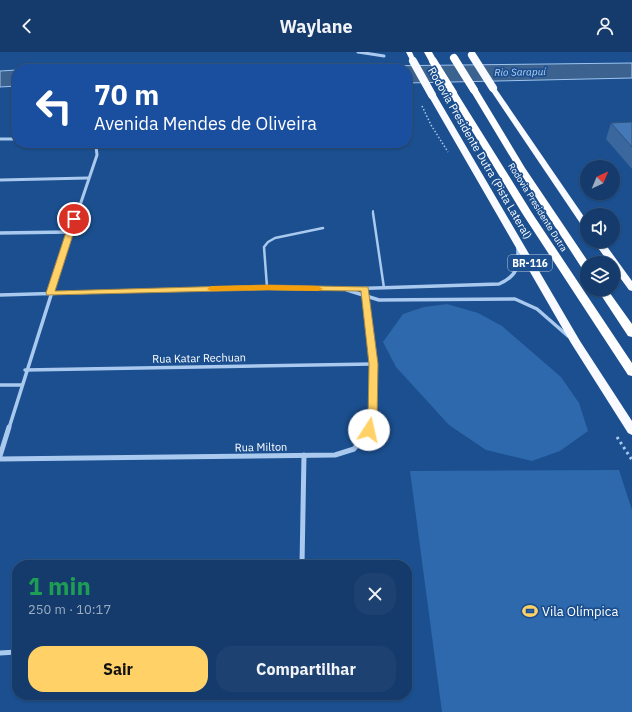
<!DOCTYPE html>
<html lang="pt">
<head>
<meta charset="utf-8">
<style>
  :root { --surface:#143b6b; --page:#1d4271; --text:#f1f3f6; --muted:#9dadc1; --line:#33557e; --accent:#ffd166 }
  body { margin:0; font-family:"IBM Plex Sans",sans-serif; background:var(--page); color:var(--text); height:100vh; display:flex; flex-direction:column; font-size:15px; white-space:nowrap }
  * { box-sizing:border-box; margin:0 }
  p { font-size:13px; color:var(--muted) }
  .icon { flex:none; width:22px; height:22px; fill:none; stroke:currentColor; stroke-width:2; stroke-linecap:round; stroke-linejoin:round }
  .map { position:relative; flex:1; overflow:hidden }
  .panel { position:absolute; left:12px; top:508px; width:400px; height:140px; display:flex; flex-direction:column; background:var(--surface); border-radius:16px; box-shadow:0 1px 3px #0004,0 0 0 1px var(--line) }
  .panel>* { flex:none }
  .guide { position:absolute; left:12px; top:12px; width:400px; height:84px; border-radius:16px; box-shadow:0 1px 3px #0004,0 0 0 1px var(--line); background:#1a4fa0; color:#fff; overflow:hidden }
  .needle { width:26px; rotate:44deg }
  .fabs { position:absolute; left:580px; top:108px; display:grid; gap:8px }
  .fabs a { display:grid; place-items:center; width:40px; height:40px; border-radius:50%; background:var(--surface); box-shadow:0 1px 3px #0004,0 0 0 1px var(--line); font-size:20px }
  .pin { position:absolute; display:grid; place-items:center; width:34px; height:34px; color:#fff; margin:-17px; border:2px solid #fff; border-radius:50%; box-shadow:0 1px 4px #0007 }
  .me { position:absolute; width:44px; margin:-22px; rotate:10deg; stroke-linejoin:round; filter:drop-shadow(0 0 3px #0008) }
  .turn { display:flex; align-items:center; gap:14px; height:84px; padding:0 16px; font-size:18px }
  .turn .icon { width:52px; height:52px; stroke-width:2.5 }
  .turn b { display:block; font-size:28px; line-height:34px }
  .round { display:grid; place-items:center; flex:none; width:42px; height:42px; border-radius:16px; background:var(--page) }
  .head { display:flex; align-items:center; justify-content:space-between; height:68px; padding:0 16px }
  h1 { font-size:24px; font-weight:800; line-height:30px; color:#1e9e55 }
  .cta { display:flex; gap:8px; margin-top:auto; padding:8px 16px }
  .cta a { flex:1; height:46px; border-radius:16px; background:var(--accent); color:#111; font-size:16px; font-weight:800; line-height:46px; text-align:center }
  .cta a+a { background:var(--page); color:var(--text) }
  header { display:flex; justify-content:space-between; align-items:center; height:52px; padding:0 16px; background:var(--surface); font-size:18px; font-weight:800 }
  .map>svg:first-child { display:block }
  .green { fill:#2e69ad }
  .water { fill:#3c6290; stroke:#9cc4f0 }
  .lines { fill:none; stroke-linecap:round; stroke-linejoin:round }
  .path-far1 { stroke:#a9c9ee; stroke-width:1.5; stroke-dasharray:1.5 2; stroke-linecap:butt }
  .path { stroke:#a9c9ee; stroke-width:3; stroke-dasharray:2.5 3.5; stroke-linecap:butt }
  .service-far1 { stroke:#a9c9ee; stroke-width:2 }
  .service { stroke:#a9c9ee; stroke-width:2.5 }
  .minor-far2 { stroke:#a9c9ee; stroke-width:3 }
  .minor-far1 { stroke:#a9c9ee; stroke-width:3.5 }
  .minor { stroke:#a9c9ee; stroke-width:5 }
  .trunk { fill:#f8faff; fill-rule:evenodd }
  .motorway { fill:#fff; fill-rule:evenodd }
  .trunk-bridge { stroke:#f8faff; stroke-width:8 }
  .motorway-bridge { stroke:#fff; stroke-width:8 }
  .wall { fill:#3a679d }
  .building { fill:#4478b7; stroke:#305480 }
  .route { fill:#ffd166; stroke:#a68842 }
  .slow { fill:#f59e0b }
  .labels { text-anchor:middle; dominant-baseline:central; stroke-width:3.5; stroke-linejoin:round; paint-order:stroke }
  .far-street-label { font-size:9px; fill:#fff; stroke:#1b4f8f }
  .far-water-label { font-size:10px; font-style:italic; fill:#b5d3f5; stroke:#1b4f8f }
  .shield { fill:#1b4f8f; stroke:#bbcadd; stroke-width:1 }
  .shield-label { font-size:10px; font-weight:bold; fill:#fff }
  .street-label { font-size:11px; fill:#fff; stroke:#1b4f8f }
  .near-poi-label { font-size:13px; fill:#fff; stroke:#1b4f8f; text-anchor:start }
</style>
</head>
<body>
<header><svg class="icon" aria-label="back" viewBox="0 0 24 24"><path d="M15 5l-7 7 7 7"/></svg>Waylane<svg class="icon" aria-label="person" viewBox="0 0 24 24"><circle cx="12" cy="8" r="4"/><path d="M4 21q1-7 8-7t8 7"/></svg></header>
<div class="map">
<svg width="632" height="660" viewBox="0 0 632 660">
  <rect width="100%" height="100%" fill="#1b4f8f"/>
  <g class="green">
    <path d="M447,252L478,261L502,274L561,325L579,351L588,379L560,399L532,409L486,398L449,373L396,315L383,290L403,262L424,255Z"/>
    <path d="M619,418L632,458V660H442L410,419Z"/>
  </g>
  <g class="water">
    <path d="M632,11V26L407,31V17H48L132,14L203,16Z"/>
    <path d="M17,18V34L0,35V19Z"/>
  </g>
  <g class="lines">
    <path class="path-far1" d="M422,54L431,73L448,100"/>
    <path class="path" d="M617,385L632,408"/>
    <path class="service-far1" d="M373,159V162"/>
    <g class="service">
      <path d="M373,161L384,236"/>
      <path d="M267,235L264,195L268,190L275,186L323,176"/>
    </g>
    <g class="minor-far2">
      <path d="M358,0L384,4"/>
      <path d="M0,87H17"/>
      <path d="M0,128L88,126"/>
      <path d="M77,162L97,103L96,94L93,91"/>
    </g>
    <g class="minor-far1">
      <path d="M0,181L69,180"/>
      <path d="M365,237L373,312V369L370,376"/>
      <path d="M347,238L379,248L515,247L537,257L568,284"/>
      <path d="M0,243L267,235L345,237L499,232C519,223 518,214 518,194"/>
      <path d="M25,318L373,312"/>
      <path d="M0,333H22"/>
      <path d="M9,376L77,161"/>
    </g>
    <g class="minor">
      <path d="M0,404L9,375"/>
      <path d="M0,407L335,403L354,397L371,375"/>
      <path d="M302,513L304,403"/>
      <path d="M0,601L17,600"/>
    </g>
    <g class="trunk">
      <path d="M406,0H412L416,9L415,10H411Z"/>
      <path d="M493,34L495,35L587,169V178L584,177L489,36Z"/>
      <path d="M429,41H435L436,43L580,289L632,369V383L628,381L571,291L428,43Z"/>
      <path d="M593,189H603L632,229V239L629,238L613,216V211H609Z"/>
    </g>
    <g class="motorway">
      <path d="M424,0H432L437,9L436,11H430Z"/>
      <path d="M471,36H477L478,38L525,116L589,211H587V219L583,218L517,116L470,38Z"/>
      <path d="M450,39H456L457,41L532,161L632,311V324L628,323L522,161L449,41Z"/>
      <path d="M597,237H607L632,272V285L628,284Z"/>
    </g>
    <g class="trunk-bridge">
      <path d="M472,3L493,36"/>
      <path d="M413,9L432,43"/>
    </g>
    <g class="motorway-bridge">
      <path d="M454,6L474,38"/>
      <path d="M433,9L453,41"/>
    </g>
  </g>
  <path class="wall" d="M632,70V117L606,87L611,71Z"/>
  <path class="building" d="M632,70V95L611,71Z"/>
  <path class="route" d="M71,165H74L78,167L55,239L267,233L368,235L378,312L377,369L373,381H366L365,378L368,369L369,312L361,239L267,238L47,243L46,241Z"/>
  <path class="slow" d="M267,233L318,234L323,237L318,239L267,238L211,239L207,237L211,234Z"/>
  <defs>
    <symbol id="stadium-bare" viewBox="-9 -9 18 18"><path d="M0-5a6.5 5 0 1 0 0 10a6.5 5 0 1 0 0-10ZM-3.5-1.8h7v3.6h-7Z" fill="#ffd166" stroke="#1b4f8f" stroke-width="2.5" paint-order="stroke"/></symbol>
  </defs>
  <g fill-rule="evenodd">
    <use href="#stadium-bare" x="519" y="548" width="22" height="22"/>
  </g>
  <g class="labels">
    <g class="far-street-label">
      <text transform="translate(538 155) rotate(58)">Rodovia Presidente Dutra</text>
    </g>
    <g class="far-water-label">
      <text transform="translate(520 20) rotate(-1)">Rio Sarapuí</text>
    </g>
    <rect class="shield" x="508" y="203" width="44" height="16" rx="3"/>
    <g class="shield-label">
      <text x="530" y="211">BR-116</text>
    </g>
    <g class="street-label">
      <text transform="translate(480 101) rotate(60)">Rodovia Presidente Dutra (Pista Lateral)</text>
      <text transform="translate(199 306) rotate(-1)">Rua Katar Rechuan</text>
      <text transform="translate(261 395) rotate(-1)">Rua Milton</text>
    </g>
    <g class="near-poi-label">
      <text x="542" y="559">Vila Olímpica</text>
    </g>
  </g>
</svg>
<div class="fabs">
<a><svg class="needle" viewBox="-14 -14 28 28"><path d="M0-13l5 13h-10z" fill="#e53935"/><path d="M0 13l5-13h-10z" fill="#9dadc1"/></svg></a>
<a><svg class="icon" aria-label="sound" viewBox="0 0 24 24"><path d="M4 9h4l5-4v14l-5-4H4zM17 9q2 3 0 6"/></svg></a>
<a><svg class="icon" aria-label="layers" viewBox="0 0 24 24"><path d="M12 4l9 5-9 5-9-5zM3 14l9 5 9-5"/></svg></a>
</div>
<div class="pin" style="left:74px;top:167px;background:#d93025"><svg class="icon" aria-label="arrive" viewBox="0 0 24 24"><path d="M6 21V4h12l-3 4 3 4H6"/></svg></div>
<svg class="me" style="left:369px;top:378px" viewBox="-20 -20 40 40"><circle r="19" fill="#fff"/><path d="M0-13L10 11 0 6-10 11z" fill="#ffd166"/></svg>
<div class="guide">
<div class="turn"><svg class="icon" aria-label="left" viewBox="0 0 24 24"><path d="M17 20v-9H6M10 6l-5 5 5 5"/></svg><div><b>70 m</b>Avenida Mendes de Oliveira</div></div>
</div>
<section class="panel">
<div class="head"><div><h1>1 min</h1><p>250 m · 10:17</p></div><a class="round"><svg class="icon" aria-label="close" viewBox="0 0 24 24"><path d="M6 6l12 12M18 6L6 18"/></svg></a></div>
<div class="cta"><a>Sair</a><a>Compartilhar</a></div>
</section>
</div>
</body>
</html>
